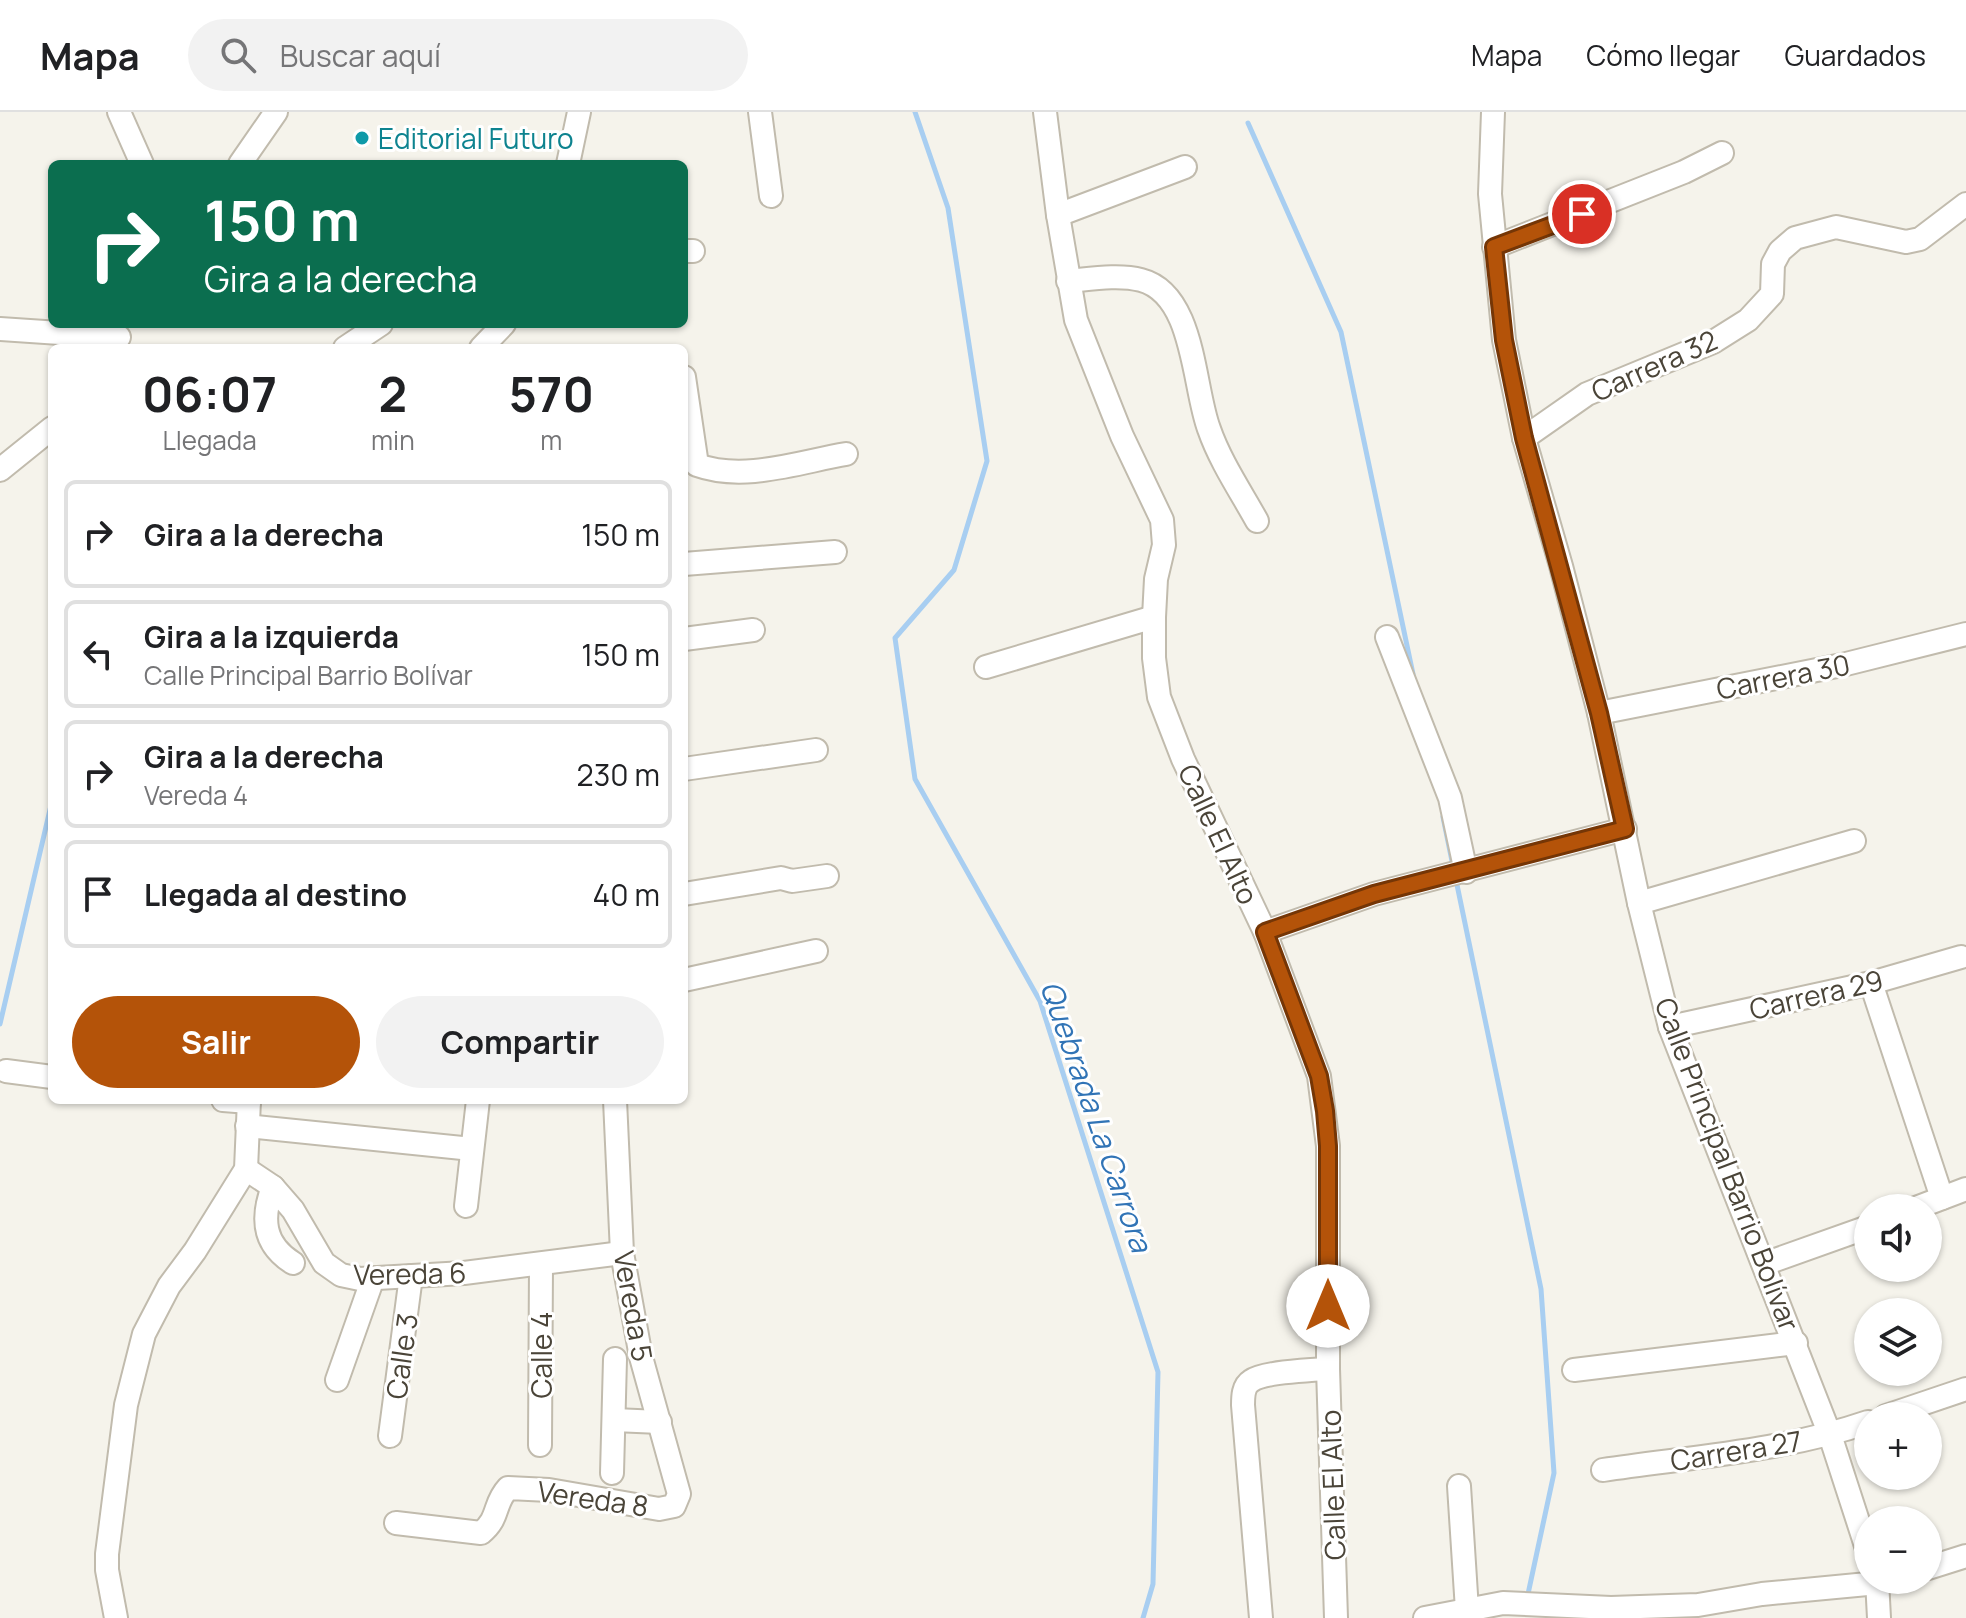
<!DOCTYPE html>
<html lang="es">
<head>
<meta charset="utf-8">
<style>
  :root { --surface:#fff; --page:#f2f2f2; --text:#202124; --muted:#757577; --line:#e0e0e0; --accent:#b45309 }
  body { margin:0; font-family:Manrope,sans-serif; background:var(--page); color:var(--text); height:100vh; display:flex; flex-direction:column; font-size:30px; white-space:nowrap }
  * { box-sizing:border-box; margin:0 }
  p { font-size:26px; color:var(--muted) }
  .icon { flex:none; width:44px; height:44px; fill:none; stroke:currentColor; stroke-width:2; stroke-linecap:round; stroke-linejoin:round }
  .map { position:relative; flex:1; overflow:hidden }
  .sheet { position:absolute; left:48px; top:232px; width:640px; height:760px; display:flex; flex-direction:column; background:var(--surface); border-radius:12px; box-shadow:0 2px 6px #0004 }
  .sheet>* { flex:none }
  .banner { position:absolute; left:48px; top:48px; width:640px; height:168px; border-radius:12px; box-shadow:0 2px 6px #0004; background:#0b6e4f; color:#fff; overflow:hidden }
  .controls { position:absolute; left:1854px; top:1082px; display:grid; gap:16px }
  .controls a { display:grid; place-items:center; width:88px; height:88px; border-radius:50%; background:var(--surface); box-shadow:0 2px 6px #0004; font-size:40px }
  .pin { position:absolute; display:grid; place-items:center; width:68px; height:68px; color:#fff; margin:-34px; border:4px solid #fff; border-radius:50%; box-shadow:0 2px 8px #0007 }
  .me { position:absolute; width:88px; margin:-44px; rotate:0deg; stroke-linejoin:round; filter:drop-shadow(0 0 6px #0008) }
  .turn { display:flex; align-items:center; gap:28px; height:168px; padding:0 24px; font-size:36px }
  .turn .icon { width:104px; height:104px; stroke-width:2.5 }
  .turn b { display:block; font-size:56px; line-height:68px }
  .eta { display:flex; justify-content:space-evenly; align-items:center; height:136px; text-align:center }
  .eta b { font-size:48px; font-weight:700; line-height:56px }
  .primary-button { display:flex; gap:16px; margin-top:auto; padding:16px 24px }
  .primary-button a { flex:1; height:92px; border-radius:48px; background:var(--accent); color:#fff; font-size:32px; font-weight:700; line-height:92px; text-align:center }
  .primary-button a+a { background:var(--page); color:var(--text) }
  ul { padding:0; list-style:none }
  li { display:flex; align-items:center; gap:24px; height:108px; margin:0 16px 12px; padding:0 8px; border:4px solid var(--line); border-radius:12px }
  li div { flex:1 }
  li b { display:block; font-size:30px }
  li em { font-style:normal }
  header { display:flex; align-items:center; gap:48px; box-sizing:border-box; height:112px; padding:0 40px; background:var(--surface); border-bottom:2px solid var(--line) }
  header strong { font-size:38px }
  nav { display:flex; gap:44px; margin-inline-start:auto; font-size:28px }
  .search { width:560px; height:72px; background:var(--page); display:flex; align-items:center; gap:20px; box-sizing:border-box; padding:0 28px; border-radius:44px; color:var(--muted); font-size:30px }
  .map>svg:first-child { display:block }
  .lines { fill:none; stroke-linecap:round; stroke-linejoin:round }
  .stream { stroke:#a8cef1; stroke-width:5 }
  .minor-casing { stroke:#c1bbad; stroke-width:26 }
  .minor { stroke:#fff; stroke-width:22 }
  .route-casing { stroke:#753606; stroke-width:20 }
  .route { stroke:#b45309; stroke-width:14 }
  .culture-dot { fill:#0f9aa8; stroke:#fff; stroke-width:3 }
  .labels { text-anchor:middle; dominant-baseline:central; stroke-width:6; stroke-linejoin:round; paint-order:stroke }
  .culture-label { font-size:28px; fill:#0d838f; stroke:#fff; text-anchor:start }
  .street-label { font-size:28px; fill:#4a4438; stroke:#fff }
  .water-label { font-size:30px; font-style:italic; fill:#3174b6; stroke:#fff }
</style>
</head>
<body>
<header>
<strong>Mapa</strong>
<div class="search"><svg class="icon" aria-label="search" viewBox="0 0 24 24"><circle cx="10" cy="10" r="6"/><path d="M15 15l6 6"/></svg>Buscar aquí</div>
<nav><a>Mapa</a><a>Cómo llegar</a><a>Guardados</a></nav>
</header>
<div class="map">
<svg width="1966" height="1506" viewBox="0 0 1966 1506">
  <rect width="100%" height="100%" fill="#f5f3eb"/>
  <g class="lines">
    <g class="stream">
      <path d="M915,0L948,96L987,349L954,458L895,526L915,667L1040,889L1158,1260L1153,1472L1143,1506"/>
      <path d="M1248,11L1341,220L1413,562"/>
      <path d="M1443,705L1453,754"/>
      <path d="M1456,768L1541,1177L1554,1361L1528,1482"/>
      <path d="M0,912L52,689"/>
    </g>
    <defs>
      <g id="minor">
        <path d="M119,0L142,52"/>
        <path d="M760,0L771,84"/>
        <path d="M1045,0L1058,103L1076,208L1122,324L1162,408L1164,433L1156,467L1154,505V546L1159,585L1183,647L1265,820L1319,964L1328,1034V1257L1336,1506"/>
        <path d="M1493,0L1490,82L1504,228L1524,326L1561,454L1599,601L1639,791L1670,915L1830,1323L1868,1440"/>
        <path d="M240,52L276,0"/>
        <path d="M568,52L579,0"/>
        <path d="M1058,103L1185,55"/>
        <path d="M1494,135L1684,60L1722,41"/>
        <path d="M684,139H693"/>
        <path d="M1068,169C1090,167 1119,162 1141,168C1195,182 1193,275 1209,317C1220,349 1241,380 1257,409"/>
        <path d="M0,217L119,225"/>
        <path d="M345,236L381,212"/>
        <path d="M481,236L504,212"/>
        <path d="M684,265L697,353C744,370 799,350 846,342"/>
        <path d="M1524,326L1587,282L1713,230L1748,208L1772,182L1773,152L1780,139L1795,126L1836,115L1906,130L1920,127L1966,92"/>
        <path d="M0,358L52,316"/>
        <path d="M684,452L835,440"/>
        <path d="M1387,525L1450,686L1466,760"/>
        <path d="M684,527L753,518"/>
        <path d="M986,555L1154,505"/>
        <path d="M1599,601L1842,553L1966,522"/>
        <path d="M684,657L816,638"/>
        <path d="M684,782L781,766L792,769L827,764"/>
        <path d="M1639,791L1854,729"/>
        <path d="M1265,820L1374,782L1625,717"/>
        <path d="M684,868L816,839"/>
        <path d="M1871,871L1942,1086"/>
        <path d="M1670,915L1871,871L1961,845"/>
        <path d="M6,959L52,965"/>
        <path d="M223,988L249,990"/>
        <path d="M247,1014L472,1037"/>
        <path d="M246,1057L273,1075L293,1098L324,1151L341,1163L360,1167L464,1161L622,1141"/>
        <path d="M273,1075C261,1106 263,1132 293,1151"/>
        <path d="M466,1094L478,988"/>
        <path d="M1916,1096L1966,1077"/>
        <path d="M1764,1152L1868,1115"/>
        <path d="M1574,1258L1796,1231"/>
        <path d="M337,1268L373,1166"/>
        <path d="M1886,1304L1966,1277"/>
        <path d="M614,1308L660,1310"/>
        <path d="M390,1324L411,1164"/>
        <path d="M540,1333L541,1153"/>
        <path d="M1603,1358C1691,1345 1784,1339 1868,1310"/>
        <path d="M612,1361L615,1247"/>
        <path d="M1459,1374L1467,1498"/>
        <path d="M396,1411L481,1421C500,1406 493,1392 508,1376L549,1378L659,1397L674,1394L679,1382L641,1245L622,1141L615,988"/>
        <path d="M1928,1456L1966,1444"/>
        <path d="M1877,1468L1879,1506"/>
        <path d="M116,1506L107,1458V1442L126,1293L144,1222L169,1174L195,1139L246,1057L249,988"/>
        <path d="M1261,1506L1243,1293C1243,1285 1243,1274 1251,1269C1263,1260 1312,1258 1328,1257"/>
        <path d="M1425,1506L1503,1491L1611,1496L1698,1493L1762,1482L1878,1471L1889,1468"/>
      </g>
    </defs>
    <use href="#minor" class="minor-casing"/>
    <use href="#minor" class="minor"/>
  </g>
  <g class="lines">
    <defs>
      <path id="route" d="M1328,1194V1034L1325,999L1319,964L1265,820L1374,782L1625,717L1599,601L1524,326L1504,228L1494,135L1582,102"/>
    </defs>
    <use href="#route" class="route-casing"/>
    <use href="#route" class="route"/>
  </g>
  <circle class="culture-dot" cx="362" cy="26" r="8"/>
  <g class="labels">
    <g class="culture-label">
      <text x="378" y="26">Editorial Futuro</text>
    </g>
    <g class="street-label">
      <text transform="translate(1654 253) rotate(-24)">Carrera 32</text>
      <text transform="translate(1783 564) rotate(-11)">Carrera 30</text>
      <text transform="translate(1219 722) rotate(65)">Calle El Alto</text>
      <text transform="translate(1816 882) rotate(-13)">Carrera 29</text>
      <text transform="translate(1728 1052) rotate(69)">Calle Principal Barrio Bolívar</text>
      <text transform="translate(410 1161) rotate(-1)">Vereda 6</text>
      <text transform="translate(634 1194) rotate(80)">Vereda 5</text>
      <text transform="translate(541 1243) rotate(-90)">Calle 4</text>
      <text transform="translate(401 1244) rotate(-82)">Calle 3</text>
      <text transform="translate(1736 1338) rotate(-9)">Carrera 27</text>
      <text transform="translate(1332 1373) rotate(-92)">Calle El Alto</text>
      <text transform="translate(593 1386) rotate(8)">Vereda 8</text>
    </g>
    <g class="water-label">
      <text transform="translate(1097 1004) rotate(71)">Quebrada La Carrora</text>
    </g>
  </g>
</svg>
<div class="controls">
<a><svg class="icon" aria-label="sound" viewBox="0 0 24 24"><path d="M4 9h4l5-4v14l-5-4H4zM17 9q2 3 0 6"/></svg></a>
<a><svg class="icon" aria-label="layers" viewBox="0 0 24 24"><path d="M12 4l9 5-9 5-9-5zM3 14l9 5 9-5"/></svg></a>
<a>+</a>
<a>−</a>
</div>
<div class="pin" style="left:1582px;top:102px;background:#d93025"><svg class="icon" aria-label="arrive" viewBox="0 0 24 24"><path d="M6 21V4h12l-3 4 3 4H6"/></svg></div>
<svg class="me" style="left:1328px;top:1194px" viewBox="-20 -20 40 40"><circle r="19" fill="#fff"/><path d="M0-13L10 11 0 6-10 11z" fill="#b45309"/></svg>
<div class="banner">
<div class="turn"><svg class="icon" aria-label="right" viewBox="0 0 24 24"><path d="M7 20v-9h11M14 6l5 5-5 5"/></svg><div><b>150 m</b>Gira a la derecha</div></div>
</div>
<section class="sheet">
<div class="eta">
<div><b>06:07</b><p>Llegada</p></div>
<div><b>2</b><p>min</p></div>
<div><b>570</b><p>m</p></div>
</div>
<ul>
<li><svg class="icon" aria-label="right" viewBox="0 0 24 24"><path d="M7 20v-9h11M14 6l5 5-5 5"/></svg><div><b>Gira a la derecha</b></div><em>150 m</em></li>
<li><svg class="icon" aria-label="left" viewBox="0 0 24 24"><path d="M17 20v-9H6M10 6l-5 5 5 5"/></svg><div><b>Gira a la izquierda</b><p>Calle Principal Barrio Bolívar</p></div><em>150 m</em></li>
<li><svg class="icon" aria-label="right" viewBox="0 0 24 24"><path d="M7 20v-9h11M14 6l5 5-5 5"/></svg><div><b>Gira a la derecha</b><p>Vereda 4</p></div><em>230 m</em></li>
<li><svg class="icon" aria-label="arrive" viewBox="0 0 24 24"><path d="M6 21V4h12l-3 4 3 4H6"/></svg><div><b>Llegada al destino</b></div><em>40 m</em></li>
</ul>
<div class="primary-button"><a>Salir</a><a>Compartir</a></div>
</section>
</div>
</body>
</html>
